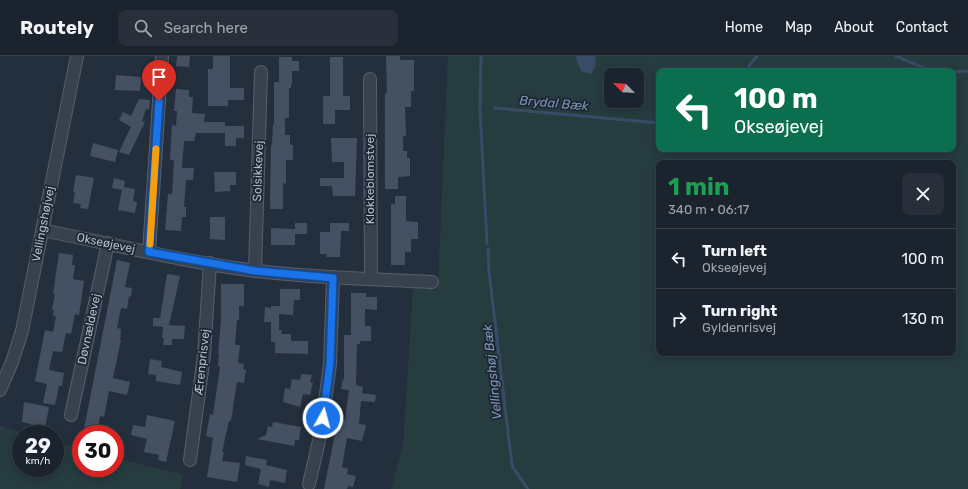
<!DOCTYPE html>
<html lang="en">
<head>
<meta charset="utf-8">
<style>
  :root { --surface:#1b232e; --page:#282f3a; --text:#f1f3f6; --muted:#a0a4aa; --line:#39404a }
  body { margin:0; font-family:Rubik,sans-serif; background:var(--page); color:var(--text); height:100vh; display:flex; flex-direction:column; font-size:15px; white-space:nowrap }
  * { box-sizing:border-box; margin:0 }
  p { font-size:13px; color:var(--muted) }
  .icon { flex:none; width:22px; height:22px; fill:none; stroke:currentColor; stroke-width:2; stroke-linecap:round; stroke-linejoin:round }
  .map { position:relative; flex:1; overflow:hidden }
  .side { position:absolute; left:656px; top:104px; width:300px; height:196px; display:flex; flex-direction:column; background:var(--surface); border-radius:8px; box-shadow:0 2px 10px #0003,0 0 0 1px var(--line) }
  .side>* { flex:none }
  .top-card { position:absolute; left:656px; top:12px; width:300px; height:84px; border-radius:8px; box-shadow:0 2px 10px #0003,0 0 0 1px var(--line); background:#0b6e4f; color:#fff; overflow:hidden }
  .needle { width:26px; rotate:294deg }
  .tools { position:absolute; left:604px; top:12px; display:grid; gap:8px }
  .tools a { display:grid; place-items:center; width:40px; height:40px; border-radius:8px; background:var(--surface); box-shadow:0 2px 10px #0003,0 0 0 1px var(--line); font-size:20px }
  .speed { position:absolute; left:12px; top:369px; display:flex; gap:8px; font-size:20px; font-weight:700; text-align:center }
  .speed>* { display:grid; place-content:center; width:52px; height:52px; border-radius:50%; background:var(--surface); box-shadow:0 2px 10px #0003,0 0 0 1px var(--line); line-height:1 }
  .speed small { font-size:10px; font-weight:400 }
  .speed .limit { border:6px solid #d22; background:#fff; color:#111 }
  .pin { position:absolute; display:grid; place-items:center; width:34px; height:34px; color:#fff; margin:-41px -17px; border-radius:50% 50% 50% 0; rotate:-45deg; box-shadow:0 0 4px #0007 }
  .pin .icon { rotate:45deg }
  .me { position:absolute; width:44px; margin:-22px; rotate:7deg; stroke-linejoin:round; filter:drop-shadow(0 0 3px #0008) }
  .turn { display:flex; align-items:center; gap:14px; height:84px; padding:0 12px; font-size:18px }
  .turn .icon { width:52px; height:52px; stroke-width:2.5 }
  .turn b { display:block; font-size:28px; line-height:34px }
  .round { display:grid; place-items:center; flex:none; width:42px; height:42px; border-radius:8px; background:var(--page) }
  .summary { display:flex; align-items:center; justify-content:space-between; height:68px; padding:0 12px }
  h1 { font-size:24px; font-weight:700; line-height:30px; color:#1e9e55 }
  ul { padding:0; list-style:none }
  li { display:flex; align-items:center; gap:12px; height:60px; padding:0 12px; border-top:1px solid var(--line) }
  li div { flex:1 }
  li b { display:block; font-size:15px }
  li em { font-style:normal }
  header { display:flex; align-items:center; gap:24px; box-sizing:border-box; height:56px; padding:0 20px; background:var(--surface); border-bottom:1px solid var(--line) }
  header strong { font-size:19px }
  nav { display:flex; gap:22px; margin-inline-start:auto; font-size:14px }
  .search { width:280px; height:36px; background:var(--page); display:flex; align-items:center; gap:10px; box-sizing:border-box; padding:0 14px; border-radius:8px; color:var(--muted); font-size:15px }
  .map>svg:first-child { display:block }
  .green { fill:#263c3f; fill-rule:evenodd }
  .water { fill:#394c67 }
  .lines { fill:none; stroke-linecap:round; stroke-linejoin:round }
  .stream { stroke:#394c67; stroke-width:3 }
  .building { fill:#455162 }
  .minor-casing { stroke:#565f6c; stroke-width:14 }
  .minor { stroke:#38414e; stroke-width:12 }
  .route-casing { stroke:#114b97; stroke-width:10 }
  .route { stroke:#1a73e8; stroke-width:7 }
  .slow { stroke:#f59e0b; stroke-width:7 }
  .labels { text-anchor:middle; dominant-baseline:central; stroke-width:3.5; stroke-linejoin:round; paint-order:stroke }
  .street-label { font-size:12px; fill:#b4bcc9; stroke:#1d2633 }
  .water-label { font-size:13px; font-style:italic; fill:#7c92b1; stroke:#1d2633 }
</style>
</head>
<body>
<header>
<strong>Routely</strong>
<div class="search"><svg class="icon" aria-label="search" viewBox="0 0 24 24"><circle cx="10" cy="10" r="6"/><path d="M15 15l6 6"/></svg>Search here</div>
<nav><a>Home</a><a>Map</a><a>About</a><a>Contact</a></nav>
</header>
<div class="map">
<svg width="968" height="433" viewBox="0 0 968 433">
  <rect width="100%" height="100%" fill="#242f3e"/>
  <g class="green">
    <path d="M448,0H968V433H391L403,390L413,232L438,230ZM659,15H953V93H659ZM611,19H637V45H611ZM659,107H953V297H659Z"/>
    <path d="M0,370L28,378H21V412H55V386L81,393V412H115V402L183,419L180,433H0Z"/>
  </g>
  <path class="water" d="M575,0H596L595,11L591,18L581,15Z"/>
  <g class="lines">
    <g class="stream">
      <path d="M481,0L480,52L487,188"/>
      <path d="M896,0L931,15"/>
      <path d="M745,15L757,0"/>
      <path d="M953,16L968,15"/>
      <path d="M495,52L659,67"/>
      <path d="M488,193L489,215L512,410L528,433"/>
    </g>
  </g>
  <g class="building">
    <path d="M177,0H190L189,11L176,10Z"/>
    <path d="M213,0H230V32H244V44H228V50H208V13H213Z"/>
    <path d="M386,0H400V4H414V35H411V51H405L406,80H403V95H407V102H410V120L398,121V133H385V37H387Z"/>
    <path d="M279,1H292V5H299V15H292V28H291V32H289V62H285V79H290V89H293V104H286V128L283,127V153H270L271,89H272L273,69H274V26H279Z"/>
    <path d="M330,1H343V40H350V54H335V68H323V40H330Z"/>
    <path d="M116,19L141,21L140,35L115,34Z"/>
    <path d="M176,33L189,34V41H193L192,57L205,58L204,66H225V70H244V82H236V90H225V77H196L194,85H184L182,112H194L193,124H186L184,151H186V161H182L181,175L165,174L168,138H172L174,104H170L172,69L176,70L177,55H174Z"/>
    <path d="M139,43L150,44L149,54L146,53L142,65L145,66L129,99L119,96L131,71L119,64L123,56L131,60Z"/>
    <path d="M331,82H357L355,140H333L332,130H320V122H344V106H332Z"/>
    <path d="M93,87L118,94L115,106L90,100Z"/>
    <path d="M214,116H236V129H230V135L215,136Z"/>
    <path d="M76,119L94,122L88,153L80,152L81,148L73,147L75,137L73,136Z"/>
    <path d="M114,122L125,125L124,131L135,133L133,145L137,146L135,157L118,154L122,134L112,132Z"/>
    <path d="M395,140H406V165L418,166V183H411V196H405V209H391V148H395Z"/>
    <path d="M210,161H225V184L210,183Z"/>
    <path d="M295,167H307V178H295V189H271V172L295,173Z"/>
    <path d="M330,167H349V175H341L340,201H326L327,198H320V176H330Z"/>
    <path d="M59,197L73,199L72,209H75L73,223L84,225L79,259L75,258L71,278L66,277L62,296L53,295L49,314L64,317L62,330H59L55,349L43,347L47,328L35,325L45,274L53,276L56,260H53L54,254H52L55,238H53Z"/>
    <path d="M117,204L130,207L125,231L132,232L131,241L129,240L127,253L121,252L117,272L121,273L120,284H121L113,322L130,326L127,339L109,335L104,361L100,360L97,378H83Z"/>
    <path d="M167,218L180,220L169,269L185,270L184,283H172V289H163L164,282H162L163,271L153,270V262H160Z"/>
    <path d="M221,228H244V250H239V264H237L235,289H240L238,307L244,308L243,313L246,314L244,327L237,326L231,365H229L222,396H224L222,405L240,407L237,426L207,421L213,382L206,380L210,358L213,359L220,311L218,310L219,298H218L221,263Z"/>
    <path d="M280,233H300V244H294L293,259L279,258V274H282L281,278H291V285H308V298L275,297V286H271V266H264L265,251L271,252V250H280Z"/>
    <path d="M351,237H366V241H377V254L365,253V270H371V285H360V288H357L356,329L363,331L362,337L376,339L375,346L361,345L359,368L366,369L362,385L347,382L342,411L348,413L347,418L356,420L353,431L348,430L347,433H324L338,363L345,364L349,334L341,333L343,323H344V279H351Z"/>
    <path d="M150,303L162,305L161,311L182,316L180,329L156,325V319L148,318Z"/>
    <path d="M301,318L312,319L310,326L313,327L310,339L303,338L300,351L283,346L285,332L290,333L292,323L300,324Z"/>
    <path d="M24,346L49,351L44,378L33,377L31,368L22,366Z"/>
    <path d="M147,359L175,365L166,406L158,404L159,399L144,396L147,383L131,379L133,369L145,371Z"/>
    <path d="M273,366L301,371L299,384H295L294,390L257,383L266,379L268,370L272,371Z"/>
    <path d="M246,400L267,404L266,409L287,414L285,427L270,424L269,431L258,428L261,413L245,409Z"/>
  </g>
  <g class="lines">
    <defs>
      <g id="minor">
        <path d="M370,23L371,223"/>
        <path d="M42,174C113,188 184,206 257,215C315,222 374,223 432,226"/>
        <path d="M149,196L162,0"/>
        <path d="M255,215L261,16"/>
        <path d="M0,334L12,306L22,275L77,0"/>
        <path d="M71,359L108,187"/>
        <path d="M190,404L204,299L210,207"/>
        <path d="M309,428L321,376L330,308L333,222"/>
      </g>
    </defs>
    <use href="#minor" class="minor-casing"/>
    <use href="#minor" class="minor"/>
  </g>
  <g class="lines">
    <defs>
      <path id="route" d="M159,45L149,196L256,215L333,222L330,308L323,362"/>
    </defs>
    <use href="#route" class="route-casing"/>
    <use href="#route" class="route"/>
    <path class="slow" d="M150,188L156,93"/>
  </g>
  <g class="labels">
    <g class="street-label">
      <text transform="translate(258 115) rotate(-88)">Solsikkevej</text>
      <text transform="translate(370 123) rotate(-90)">Klokkeblomstvej</text>
      <text transform="translate(43 168) rotate(-79)">Vellingshøjvej</text>
      <text transform="translate(106 187) rotate(12)">Okseøjevej</text>
      <text transform="translate(89 273) rotate(-78)">Døvnældevej</text>
      <text transform="translate(202 306) rotate(-84)">Ærenprisvej</text>
    </g>
    <g class="water-label">
      <text transform="translate(554 47) rotate(5)">Brydal Bæk</text>
      <text transform="translate(492 316) rotate(-96)">Vellingshøj Bæk</text>
    </g>
  </g>
</svg>
<div class="tools">
<a><svg class="needle" viewBox="-14 -14 28 28"><path d="M0-13l5 13h-10z" fill="#e53935"/><path d="M0 13l5-13h-10z" fill="#a0a4aa"/></svg></a>
</div>
<div class="speed"><div>29<small>km/h</small></div><div class="limit">30</div></div>
<div class="pin" style="left:159px;top:45px;background:#d93025"><svg class="icon" aria-label="arrive" viewBox="0 0 24 24"><path d="M6 21V4h12l-3 4 3 4H6"/></svg></div>
<svg class="me" style="left:323px;top:362px" viewBox="-20 -20 40 40"><circle r="17" fill="#1a73e8" stroke="#fff" stroke-width="3"/><path d="M0-11L8 9 0 5-8 9z" fill="#fff"/></svg>
<div class="top-card">
<div class="turn"><svg class="icon" aria-label="left" viewBox="0 0 24 24"><path d="M17 20v-9H6M10 6l-5 5 5 5"/></svg><div><b>100 m</b>Okseøjevej</div></div>
</div>
<section class="side">
<div class="summary"><div><h1>1 min</h1><p>340 m · 06:17</p></div><a class="round"><svg class="icon" aria-label="close" viewBox="0 0 24 24"><path d="M6 6l12 12M18 6L6 18"/></svg></a></div>
<ul>
<li><svg class="icon" aria-label="left" viewBox="0 0 24 24"><path d="M17 20v-9H6M10 6l-5 5 5 5"/></svg><div><b>Turn left</b><p>Okseøjevej</p></div><em>100 m</em></li>
<li><svg class="icon" aria-label="right" viewBox="0 0 24 24"><path d="M7 20v-9h11M14 6l5 5-5 5"/></svg><div><b>Turn right</b><p>Gyldenrisvej</p></div><em>130 m</em></li>
</ul>
</section>
</div>
</body>
</html>
